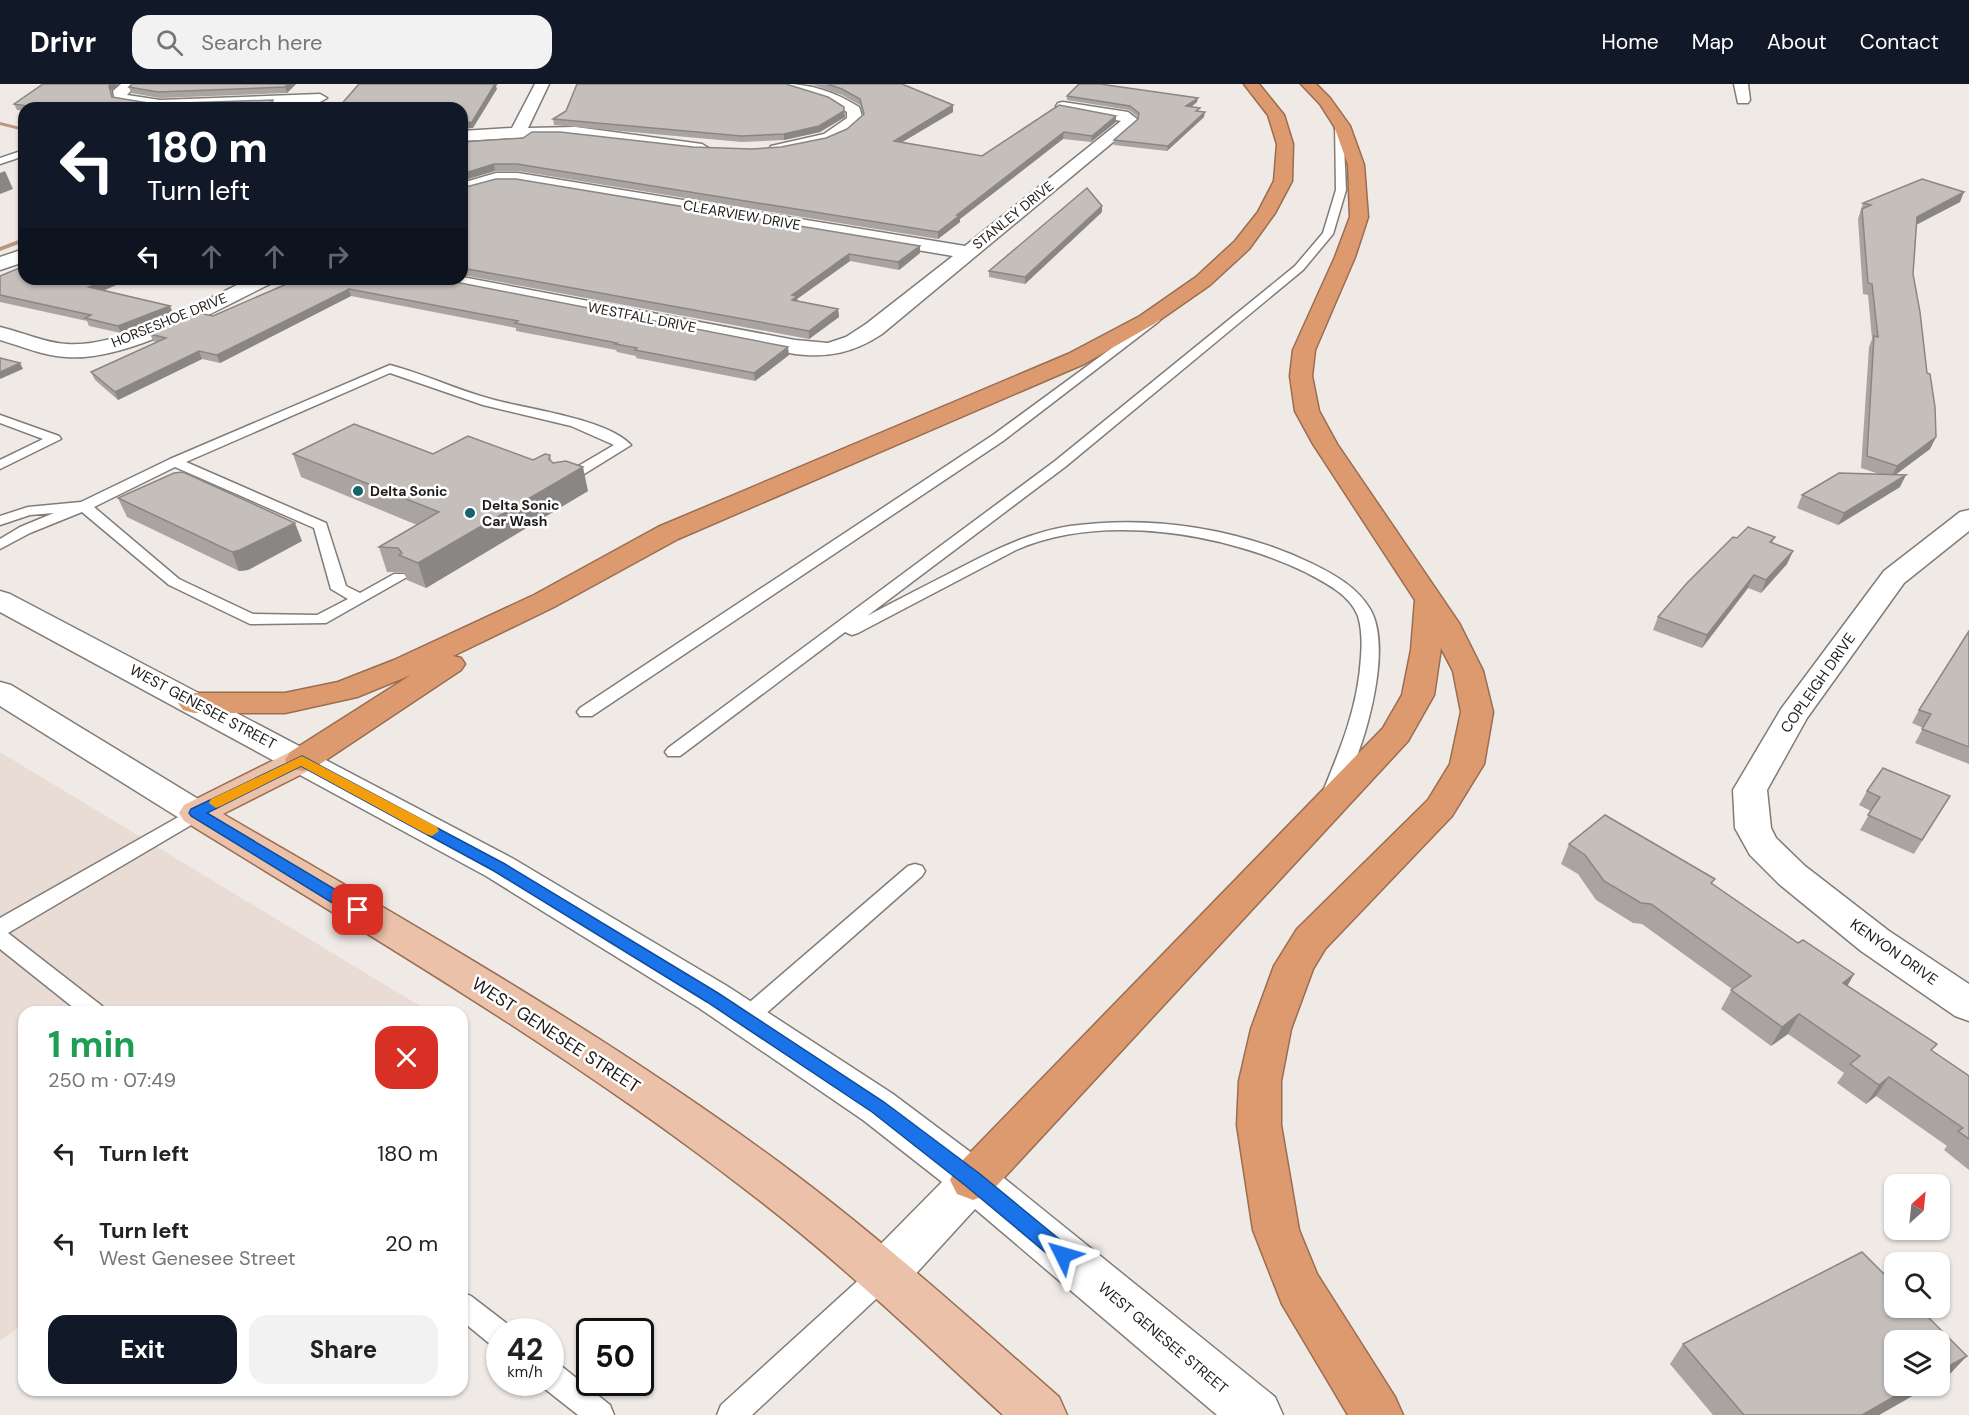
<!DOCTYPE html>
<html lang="en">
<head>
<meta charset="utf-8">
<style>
  :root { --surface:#fff; --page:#f2f2f2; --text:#222; --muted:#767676; --accent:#111827 }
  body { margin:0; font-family:"DM Sans",sans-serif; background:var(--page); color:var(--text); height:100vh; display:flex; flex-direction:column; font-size:22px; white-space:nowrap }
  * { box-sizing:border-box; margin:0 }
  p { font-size:20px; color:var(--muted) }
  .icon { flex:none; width:33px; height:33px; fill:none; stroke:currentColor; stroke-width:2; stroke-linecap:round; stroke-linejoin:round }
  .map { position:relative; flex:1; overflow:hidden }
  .drawer { position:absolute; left:18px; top:922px; width:450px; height:390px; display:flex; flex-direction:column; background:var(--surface); border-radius:18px; box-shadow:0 2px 4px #0004 }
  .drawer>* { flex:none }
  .banner { position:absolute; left:18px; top:18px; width:450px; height:183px; border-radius:18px; box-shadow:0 2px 4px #0004; background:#111827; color:#fff; overflow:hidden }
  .needle { width:39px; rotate:27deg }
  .tools { position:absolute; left:1884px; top:1090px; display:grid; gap:12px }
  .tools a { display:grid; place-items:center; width:66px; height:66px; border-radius:12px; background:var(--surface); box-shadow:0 2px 4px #0004; font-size:30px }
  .speed { position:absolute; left:486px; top:1234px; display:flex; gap:12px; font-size:30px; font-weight:700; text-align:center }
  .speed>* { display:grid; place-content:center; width:78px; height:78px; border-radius:50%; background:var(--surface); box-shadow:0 2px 4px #0004; line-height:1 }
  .speed small { font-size:15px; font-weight:400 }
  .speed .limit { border:3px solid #111; border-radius:9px; background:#fff; color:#111 }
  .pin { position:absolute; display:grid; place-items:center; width:51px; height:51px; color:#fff; margin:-26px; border-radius:12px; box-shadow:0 3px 9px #0006 }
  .me { position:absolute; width:66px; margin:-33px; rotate:310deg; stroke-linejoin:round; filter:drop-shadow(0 0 4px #0008) }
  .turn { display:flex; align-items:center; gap:21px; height:126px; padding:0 30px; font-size:27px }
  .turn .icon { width:78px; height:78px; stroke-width:2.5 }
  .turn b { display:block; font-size:42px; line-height:51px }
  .lanes { display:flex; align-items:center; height:57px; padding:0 30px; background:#0003; justify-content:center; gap:30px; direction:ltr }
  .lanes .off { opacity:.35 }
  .round { display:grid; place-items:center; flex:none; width:63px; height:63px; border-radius:18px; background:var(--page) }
  .head { display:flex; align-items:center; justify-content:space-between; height:102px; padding:0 30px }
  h1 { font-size:36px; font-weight:700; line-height:45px; color:#1e9e55 }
  .primary-button { display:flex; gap:12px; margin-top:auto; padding:12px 30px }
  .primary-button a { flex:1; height:69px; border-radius:18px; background:var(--accent); color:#fff; font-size:24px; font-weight:700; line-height:69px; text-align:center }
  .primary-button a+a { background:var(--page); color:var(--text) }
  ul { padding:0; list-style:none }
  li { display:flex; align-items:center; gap:18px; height:90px; padding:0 30px }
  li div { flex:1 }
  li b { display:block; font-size:22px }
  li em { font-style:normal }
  header { display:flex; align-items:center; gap:36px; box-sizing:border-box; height:84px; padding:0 30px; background:var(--accent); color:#fff }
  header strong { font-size:28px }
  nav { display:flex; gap:33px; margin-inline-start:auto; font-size:21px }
  .search { width:420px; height:54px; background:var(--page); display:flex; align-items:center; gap:15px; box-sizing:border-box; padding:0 21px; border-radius:18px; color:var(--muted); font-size:22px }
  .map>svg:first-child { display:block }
  .built { fill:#e9dcd4 }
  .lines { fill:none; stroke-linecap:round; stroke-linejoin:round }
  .stream { fill:#bc957d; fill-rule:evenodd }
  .lane-casing { stroke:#817c78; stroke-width:3 }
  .street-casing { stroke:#817c78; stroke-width:3 }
  .secondary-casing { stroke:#817c78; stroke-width:3 }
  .primary-casing { stroke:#9a6d51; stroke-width:3 }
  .highway-casing { stroke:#9a6d51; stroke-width:3 }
  .lane { fill:#fff; fill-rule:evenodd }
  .street { fill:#fff; fill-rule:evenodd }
  .secondary { fill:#fff; fill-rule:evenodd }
  .primary { fill:#ebc2a9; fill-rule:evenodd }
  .highway { fill:#dd9a6f; fill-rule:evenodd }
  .wall { fill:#a9a4a2 }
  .shaded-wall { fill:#8a8684 }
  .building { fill:#c5bfbc; stroke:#8a8684; stroke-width:1.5 }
  .route { fill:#1a73e8; stroke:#114b97; stroke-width:1.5 }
  .slow { fill:#f59e0b }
  .poi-dot { fill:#16646a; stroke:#fff; stroke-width:2 }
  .labels { text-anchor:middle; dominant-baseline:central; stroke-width:5; stroke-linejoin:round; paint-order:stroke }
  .far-street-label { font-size:14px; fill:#1d1a19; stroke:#fff }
  .far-poi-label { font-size:14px; font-weight:bold; fill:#1d1a19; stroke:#fff; text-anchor:start }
  .street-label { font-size:15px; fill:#1d1a19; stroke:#fff }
  .near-street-label { font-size:18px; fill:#1d1a19; stroke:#fff }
</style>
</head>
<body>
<header>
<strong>Drivr</strong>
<div class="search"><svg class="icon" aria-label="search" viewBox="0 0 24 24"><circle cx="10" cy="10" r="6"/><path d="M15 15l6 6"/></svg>Search here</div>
<nav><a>Home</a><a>Map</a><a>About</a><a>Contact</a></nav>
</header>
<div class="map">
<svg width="1969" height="1331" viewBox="0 0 1969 1331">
  <rect width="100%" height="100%" fill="#f0eae6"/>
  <path class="built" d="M0,668L430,928H24V1240L0,1257Z"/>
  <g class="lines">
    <g class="stream">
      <path d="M0,38L24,44V47L0,41Z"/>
      <path d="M24,154V158L0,167V163Z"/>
    </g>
    <defs>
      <g id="lane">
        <path d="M1339,35L1343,38L1346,106L1333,150L1303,186L1065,383L867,532C895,517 923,503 952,488C990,468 1026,449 1070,442C1151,431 1239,444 1313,480C1335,491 1357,503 1370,525C1395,567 1361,677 1337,716L1330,718L1323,716L1321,712C1340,666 1358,624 1361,573C1362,560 1362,545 1358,532C1350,511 1326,499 1307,489C1226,449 1101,428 1016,466L858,549L852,551L845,548L680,672H668L665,668L668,664L1055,377L1295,182L1323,149L1336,106L1335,38Z"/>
        <path d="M24,66V72L0,80V74Z"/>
        <path d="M1154,233L1160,236L1158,238L1003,357L592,632H580L577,628L580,624L993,351Z"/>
        <path d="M390,281C424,290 457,306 491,315C526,325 608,335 631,361L568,400H558L556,397L558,394L614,361L571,342L483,321L390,289L186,378L326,439L346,502L360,509L394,490H404L407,493L326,539L250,540L169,501L82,428L30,449L0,465V455L20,443L54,429L30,431L0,441V432L28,423L81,418L170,375ZM175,383L314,444L331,505L348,515L317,531L253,530L179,495L94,423Z"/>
        <path d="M0,331L59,352L61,355L0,385V376L43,355L0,339Z"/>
        <path d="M196,723L203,724L205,729L203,734L8,849L102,922L105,928H79L0,865V834Z"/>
        <path d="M915,780L922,782L925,787L922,792L753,941L745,944L737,941L734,935L737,929L908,782Z"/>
        <path d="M883,1179L892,1182L896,1191L892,1200L752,1331H717L721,1321L874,1182Z"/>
        <path d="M462,1208L471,1212L510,1242L512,1248H500V1264L490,1260L462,1237Z"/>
        <path d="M550,1278L560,1281L610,1321L614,1331H578L540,1301L550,1299Z"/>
      </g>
      <g id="street">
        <path d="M121,0H137L127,11L160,16L320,10L327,14L320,18L157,24L115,17L113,7Z"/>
        <path d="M535,0H549L528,44L576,43L702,60L710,65L702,70L576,53L551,52L462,57V47L512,44Z"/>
        <path d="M783,0C812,0 835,8 859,23L863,35C848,55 796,75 771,68L769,65L771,62L824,50L847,34V28L829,17L785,3Z"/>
        <path d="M1734,0H1748L1750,16L1748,19H1738Z"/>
        <path d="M1063,18L1128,28L1137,35L1136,39L882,250C853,269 829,274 795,270L444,201L437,199L434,195H462V193L795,256L828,259L846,253L866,240L953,172L518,99H497L462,109V99L496,89H518L965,162L1121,37L1058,25L1056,22L1058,19Z"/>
        <path d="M24,165V178L0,186V173Z"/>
        <path d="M249,195H275L272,199C218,225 127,278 66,273C44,272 21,262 0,256V243C22,248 45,259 67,260C121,264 201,218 249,195Z"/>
        <path d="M1969,426V447L1904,499L1807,634L1767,706L1771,744L1776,754L1805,782L1889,847L1969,900V937L1955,932L1861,867L1779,800L1750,771L1735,744L1733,706L1781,625L1884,487L1960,428Z"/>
      </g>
      <g id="secondary">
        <path d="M0,507L10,510L512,774L727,902L893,1010L989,1082L1275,1313L1283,1331H1217L975,1125L900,1207L883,1213L866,1207L859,1191L866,1175L942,1098L863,1036L699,924L486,792L0,528Z"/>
        <path d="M0,598L11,601L208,721L213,729L208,737L196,741L184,737L0,622Z"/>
      </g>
      <path id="primary" d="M302,665L314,668L319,676L314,684L223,730C412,840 604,949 780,1079C877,1151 968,1233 1059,1313L1067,1331H1003C919,1254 837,1175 746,1106C569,969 374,854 184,737L179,729L184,721L290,668Z"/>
      <g id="highway">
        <path d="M1244,0H1259L1284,31L1293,60L1292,97L1275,129L1249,165L1210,201L1154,240L1084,280L678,455L554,523L453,572L461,574L465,580L461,586L314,684L302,687L290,684L285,676L290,668L411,591L357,613L285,629H194L183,626L178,619L183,612L194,609H285L338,598L394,576L534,511L658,443L1068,270L1140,232L1196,193L1235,157L1258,128L1274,97L1277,60L1268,31Z"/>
        <path d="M1301,0H1316L1330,14L1350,42L1364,81L1368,133L1355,173L1315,266L1312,292L1319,327L1337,360L1459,539L1483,587L1493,628L1484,680L1452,732L1325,865L1313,885L1291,945L1281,997V1041L1299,1146L1317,1190L1395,1313L1403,1331H1348L1282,1220L1253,1146L1237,1041L1239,997L1251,945L1274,882L1297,845L1428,716L1450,680L1461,628L1453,587L1441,564L1434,611L1408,657L989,1110L973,1116L957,1110L950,1096L957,1082L1383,644L1402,611L1411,566L1415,516L1313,360L1295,327L1290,292L1293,266L1335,173L1350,133L1348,81L1334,42L1320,20Z"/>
      </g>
    </defs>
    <use href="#lane" class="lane-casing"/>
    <use href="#street" class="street-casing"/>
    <use href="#secondary" class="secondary-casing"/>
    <use href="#primary" class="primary-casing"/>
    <use href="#highway" class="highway-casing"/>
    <use href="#lane" class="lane"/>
    <use href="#street" class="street"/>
    <use href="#secondary" class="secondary"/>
    <use href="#primary" class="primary"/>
    <use href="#highway" class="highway"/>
  </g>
  <g class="wall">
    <path d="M43,0H119L111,7L113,13L154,20L274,22L273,24H24V27L17,26L14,20Z"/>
    <path d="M132,0H296L287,9L160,14L131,9L129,3Z"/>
    <path d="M804,0H902L953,21V28L902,58L982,72L1116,32V38L1091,58L1063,55L960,135V138L938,155L518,87H495L464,58L693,63L751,65L781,63L826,54L847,45L863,31L860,21L842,11L814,1Z"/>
    <path d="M1067,12L1197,18L1191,23L1200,28L1204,33L1167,67L1114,61V56L1138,35V33L1129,26L1067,16Z"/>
    <path d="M844,23L845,33L820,48L784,56L742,58L554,41L553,35L566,27Z"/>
    <path d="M462,104L920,162V169L899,186L850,177L797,215L798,217L838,225L839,233L809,255L462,191Z"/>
    <path d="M1960,118L1916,141L1913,190L1936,353L1930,365L1895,391L1900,403L1838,441L1797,424L1802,411L1879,390L1861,384L1869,263L1872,255L1868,211L1863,210L1858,135L1863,119Z"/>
    <path d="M1102,128L1025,200L989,193V187Z"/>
    <path d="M0,192L24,195H130L103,207L170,222L173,230L121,249L89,242L87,237L0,218Z"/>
    <path d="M276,195H440L789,271L755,297L636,274V272L617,268L616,266L516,247V244L351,212L220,279L202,275L118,316L95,296L91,288L156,258L153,257L150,250L213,232L290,199Z"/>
    <path d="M293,370H433L533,376L550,371L551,377L588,407L426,504L407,496L404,488H387L379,463L417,441L301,393Z"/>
    <path d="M118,414L302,457L248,486L239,487L127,433Z"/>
    <path d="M1775,453L1772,459L1793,467L1787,480L1761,509L1748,504L1702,564L1653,546L1658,533L1737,454Z"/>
    <path d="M1969,547V680L1915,659L1923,644L1912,639L1919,626Z"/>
    <path d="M1867,707L1950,712L1914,770L1860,746L1871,727L1859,721Z"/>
    <path d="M1569,760L1713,800L1798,859L1854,890L1847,902L1932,967L1969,992V1086L1944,1066L1947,1062L1876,1012L1866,1020L1837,999L1844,989L1788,950L1771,962L1721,925L1732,905L1642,840L1633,839L1596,816L1578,790L1561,780Z"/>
    <path d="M1683,1260L1949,1291L1879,1331H1713L1670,1280Z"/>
  </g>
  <g class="shaded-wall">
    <path d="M110,0H119L111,7L109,2Z"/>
    <path d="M288,0H296L287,9L285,3Z"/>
    <path d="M493,0H498L496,2L497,5L473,44L462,45V39Z"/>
    <path d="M1198,14L1197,18L1186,27V22Z"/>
    <path d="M273,16L274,22L273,24H268Z"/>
    <path d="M953,21V28L894,63V57Z"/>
    <path d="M844,27L845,33L820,48L784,56V50Z"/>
    <path d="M1205,28L1204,33L1167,67L1168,62Z"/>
    <path d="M1116,32V38L1091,58L1092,52Z"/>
    <path d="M1064,48L1063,55L960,135V138L938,155V148L957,131Z"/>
    <path d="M494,80L495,87L462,97V90Z"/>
    <path d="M5,87L13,105L0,110V89Z"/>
    <path d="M1964,108L1960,118L1912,143L1917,133Z"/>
    <path d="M1102,122V128L1025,200V193Z"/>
    <path d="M920,162V169L899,186L898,178Z"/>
    <path d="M849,170L850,177L797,215L798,220L792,224V211Z"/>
    <path d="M109,195H130L92,211L89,203Z"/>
    <path d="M349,205L351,212L220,279L217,271Z"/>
    <path d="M170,222L173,230L121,249L118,242Z"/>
    <path d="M838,225L839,233L809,255V247Z"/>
    <path d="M788,263L789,271L755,297L754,289Z"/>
    <path d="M199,267L202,275L118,316L115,308Z"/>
    <path d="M20,279L23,285L0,295V288Z"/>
    <path d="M1936,353L1930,365L1891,394L1897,382Z"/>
    <path d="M583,383L588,407L426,504L418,479Z"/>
    <path d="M1906,391L1900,403L1838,441L1844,429Z"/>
    <path d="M295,439L302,457L248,486L239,487L232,468Z"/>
    <path d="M1793,467L1787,480L1761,509L1766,496Z"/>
    <path d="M1754,491L1748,504L1702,564L1707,551Z"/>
    <path d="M1854,890L1843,910V899Z"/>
    <path d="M1799,930L1788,950L1771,962L1782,943Z"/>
    <path d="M1889,993L1876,1012L1866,1020L1879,1001Z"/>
    <path d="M1967,1272L1949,1291L1940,1296V1287Z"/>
    <path d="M1913,1302H1930L1879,1331H1862Z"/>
  </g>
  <g class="building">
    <path d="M43,0H110L109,2L112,13L154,20L273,16L268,24H40L14,20Z"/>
    <path d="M132,0H288L285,3L158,8L129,3Z"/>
    <path d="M359,0H495L472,38L462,39V24H338Z"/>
    <path d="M577,0H786L828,13L844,23V27L819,42L784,50L741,52L553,35L566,27Z"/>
    <path d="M827,0H902L953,21L894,57L982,72L1059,21L1116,32L1092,52L1064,48L957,131H960L938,148L517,80H494L462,90V58L523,54L532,48H560L693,63L751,65L781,63L826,54L847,45L864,30L860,15L842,5Z"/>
    <path d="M1079,0H1100L1198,14L1186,22L1200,24L1196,27L1205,28L1168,62L1114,56L1138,35L1139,29L1130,22L1067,12Z"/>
    <path d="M496,95H516L920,162L898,178L849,170L792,211L797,212L792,216L838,225L809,247L462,184V104Z"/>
    <path d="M1922,95L1964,108L1917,133L1913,190L1920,228L1927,289L1930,290L1935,323L1936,353L1897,382L1867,372L1874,252L1878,253L1872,200L1868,199L1862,125L1871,121L1863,119Z"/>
    <path d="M1087,104L1102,122L1025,193L989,187Z"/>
    <path d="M24,182V195H109L89,203L170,222L118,242L85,234L91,231L0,211V192Z"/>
    <path d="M298,195H440L788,263L754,289L635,266L637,264L615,260L617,259L515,239L518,237L349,205L217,271L199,267L115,308L91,288L166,254L150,250L199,229L213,232Z"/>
    <path d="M0,274L20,279L0,288Z"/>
    <path d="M354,340L433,370L468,352L533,376L545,370L550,371L549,375L553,379L566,377L583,383L418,479L399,471L402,469L398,464L379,463L439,428L293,370Z"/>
    <path d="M183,388L295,439L240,466L232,468L118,414L174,389Z"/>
    <path d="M1839,389L1906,391L1844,429L1802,411Z"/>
    <path d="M1748,443L1775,453L1770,458L1793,467L1766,496L1754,491L1707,551L1658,533L1687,499L1733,453L1737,454Z"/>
    <path d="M1969,547V663L1922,645L1931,630L1919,626Z"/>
    <path d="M1883,684L1950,712L1922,756L1868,731L1880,713L1867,707Z"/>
    <path d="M1605,731L1715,795L1711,799L1798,859L1803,856L1854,890L1843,899L1937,960L1931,966L1969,992V1055L1958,1047L1963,1044L1889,993L1879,1001L1850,980L1860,972L1799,930L1782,943L1731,906L1751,892L1651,820L1641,819L1604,797L1585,771L1569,760Z"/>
    <path d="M1862,1168L1894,1200V1224H1919L1967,1272L1940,1287V1257H1894V1302H1913L1862,1331H1744L1683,1260Z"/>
  </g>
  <path class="route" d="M302,672L505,780L718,909L884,1018L980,1090L1070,1164L1073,1171L1070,1177L1063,1180L1056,1177L966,1102L872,1028L707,918L494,787L301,682L207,729L363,822L366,826L363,831H352L191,732L189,729L191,725Z"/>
  <path class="slow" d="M302,672L437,743L439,747L432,752L426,750L301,682L221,722L216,724L209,719L211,715Z"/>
  <g class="poi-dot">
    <circle cx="358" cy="407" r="6"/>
    <circle cx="470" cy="429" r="6"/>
  </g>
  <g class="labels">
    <g class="far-street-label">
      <text transform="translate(742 131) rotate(10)">CLEARVIEW DRIVE</text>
      <text transform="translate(1013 131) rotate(-39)">STANLEY DRIVE</text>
      <text transform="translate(642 233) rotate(11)">WESTFALL DRIVE</text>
      <text transform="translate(169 236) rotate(-22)">HORSESHOE DRIVE</text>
    </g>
    <g class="far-poi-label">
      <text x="370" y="407">Delta Sonic</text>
      <text x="482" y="421">Delta Sonic<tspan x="482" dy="16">Car Wash</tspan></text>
    </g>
    <g class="street-label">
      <text transform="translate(1818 599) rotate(-55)">COPLEIGH DRIVE</text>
      <text transform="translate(203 623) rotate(28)">WEST GENESEE STREET</text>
      <text transform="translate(1894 868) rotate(35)">KENYON DRIVE</text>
      <text transform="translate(1163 1254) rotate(40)">WEST GENESEE STREET</text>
    </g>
    <g class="near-street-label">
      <text transform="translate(556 951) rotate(33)">WEST GENESEE STREET</text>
    </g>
  </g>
</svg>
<div class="tools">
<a><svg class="needle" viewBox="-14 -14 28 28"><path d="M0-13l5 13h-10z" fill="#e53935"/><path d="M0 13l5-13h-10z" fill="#767676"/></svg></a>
<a><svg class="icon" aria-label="search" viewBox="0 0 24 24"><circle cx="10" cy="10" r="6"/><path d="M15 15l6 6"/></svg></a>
<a><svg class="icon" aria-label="layers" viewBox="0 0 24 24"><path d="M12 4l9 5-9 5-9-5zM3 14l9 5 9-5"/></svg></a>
</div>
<div class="speed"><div>42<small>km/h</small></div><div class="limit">50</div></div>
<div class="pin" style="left:358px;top:826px;background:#d93025"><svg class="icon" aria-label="arrive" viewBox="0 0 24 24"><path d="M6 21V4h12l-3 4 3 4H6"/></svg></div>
<svg class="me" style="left:1063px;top:1171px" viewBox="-20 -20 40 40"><path d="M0-17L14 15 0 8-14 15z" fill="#1a73e8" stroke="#fff" stroke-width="4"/></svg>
<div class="banner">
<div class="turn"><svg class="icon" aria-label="left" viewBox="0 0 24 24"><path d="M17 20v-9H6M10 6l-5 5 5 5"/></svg><div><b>180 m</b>Turn left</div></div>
<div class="lanes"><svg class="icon" aria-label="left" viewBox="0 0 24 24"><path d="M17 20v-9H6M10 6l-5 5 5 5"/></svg><svg class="icon off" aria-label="ahead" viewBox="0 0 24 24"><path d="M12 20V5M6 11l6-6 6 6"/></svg><svg class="icon off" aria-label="ahead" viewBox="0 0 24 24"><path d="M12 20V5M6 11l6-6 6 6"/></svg><svg class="icon off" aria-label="right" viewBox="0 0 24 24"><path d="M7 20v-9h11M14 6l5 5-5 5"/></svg></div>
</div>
<section class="drawer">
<div class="head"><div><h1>1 min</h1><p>250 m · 07:49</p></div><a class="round" style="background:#d93025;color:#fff"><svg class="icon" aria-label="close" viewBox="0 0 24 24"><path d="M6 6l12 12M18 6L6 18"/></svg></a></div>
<ul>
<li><svg class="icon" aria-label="left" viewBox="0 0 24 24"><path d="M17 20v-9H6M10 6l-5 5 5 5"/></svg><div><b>Turn left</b></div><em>180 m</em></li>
<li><svg class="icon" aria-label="left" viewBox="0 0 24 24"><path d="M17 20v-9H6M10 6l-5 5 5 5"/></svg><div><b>Turn left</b><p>West Genesee Street</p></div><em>20 m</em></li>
</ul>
<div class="primary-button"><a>Exit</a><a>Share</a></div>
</section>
</div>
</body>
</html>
